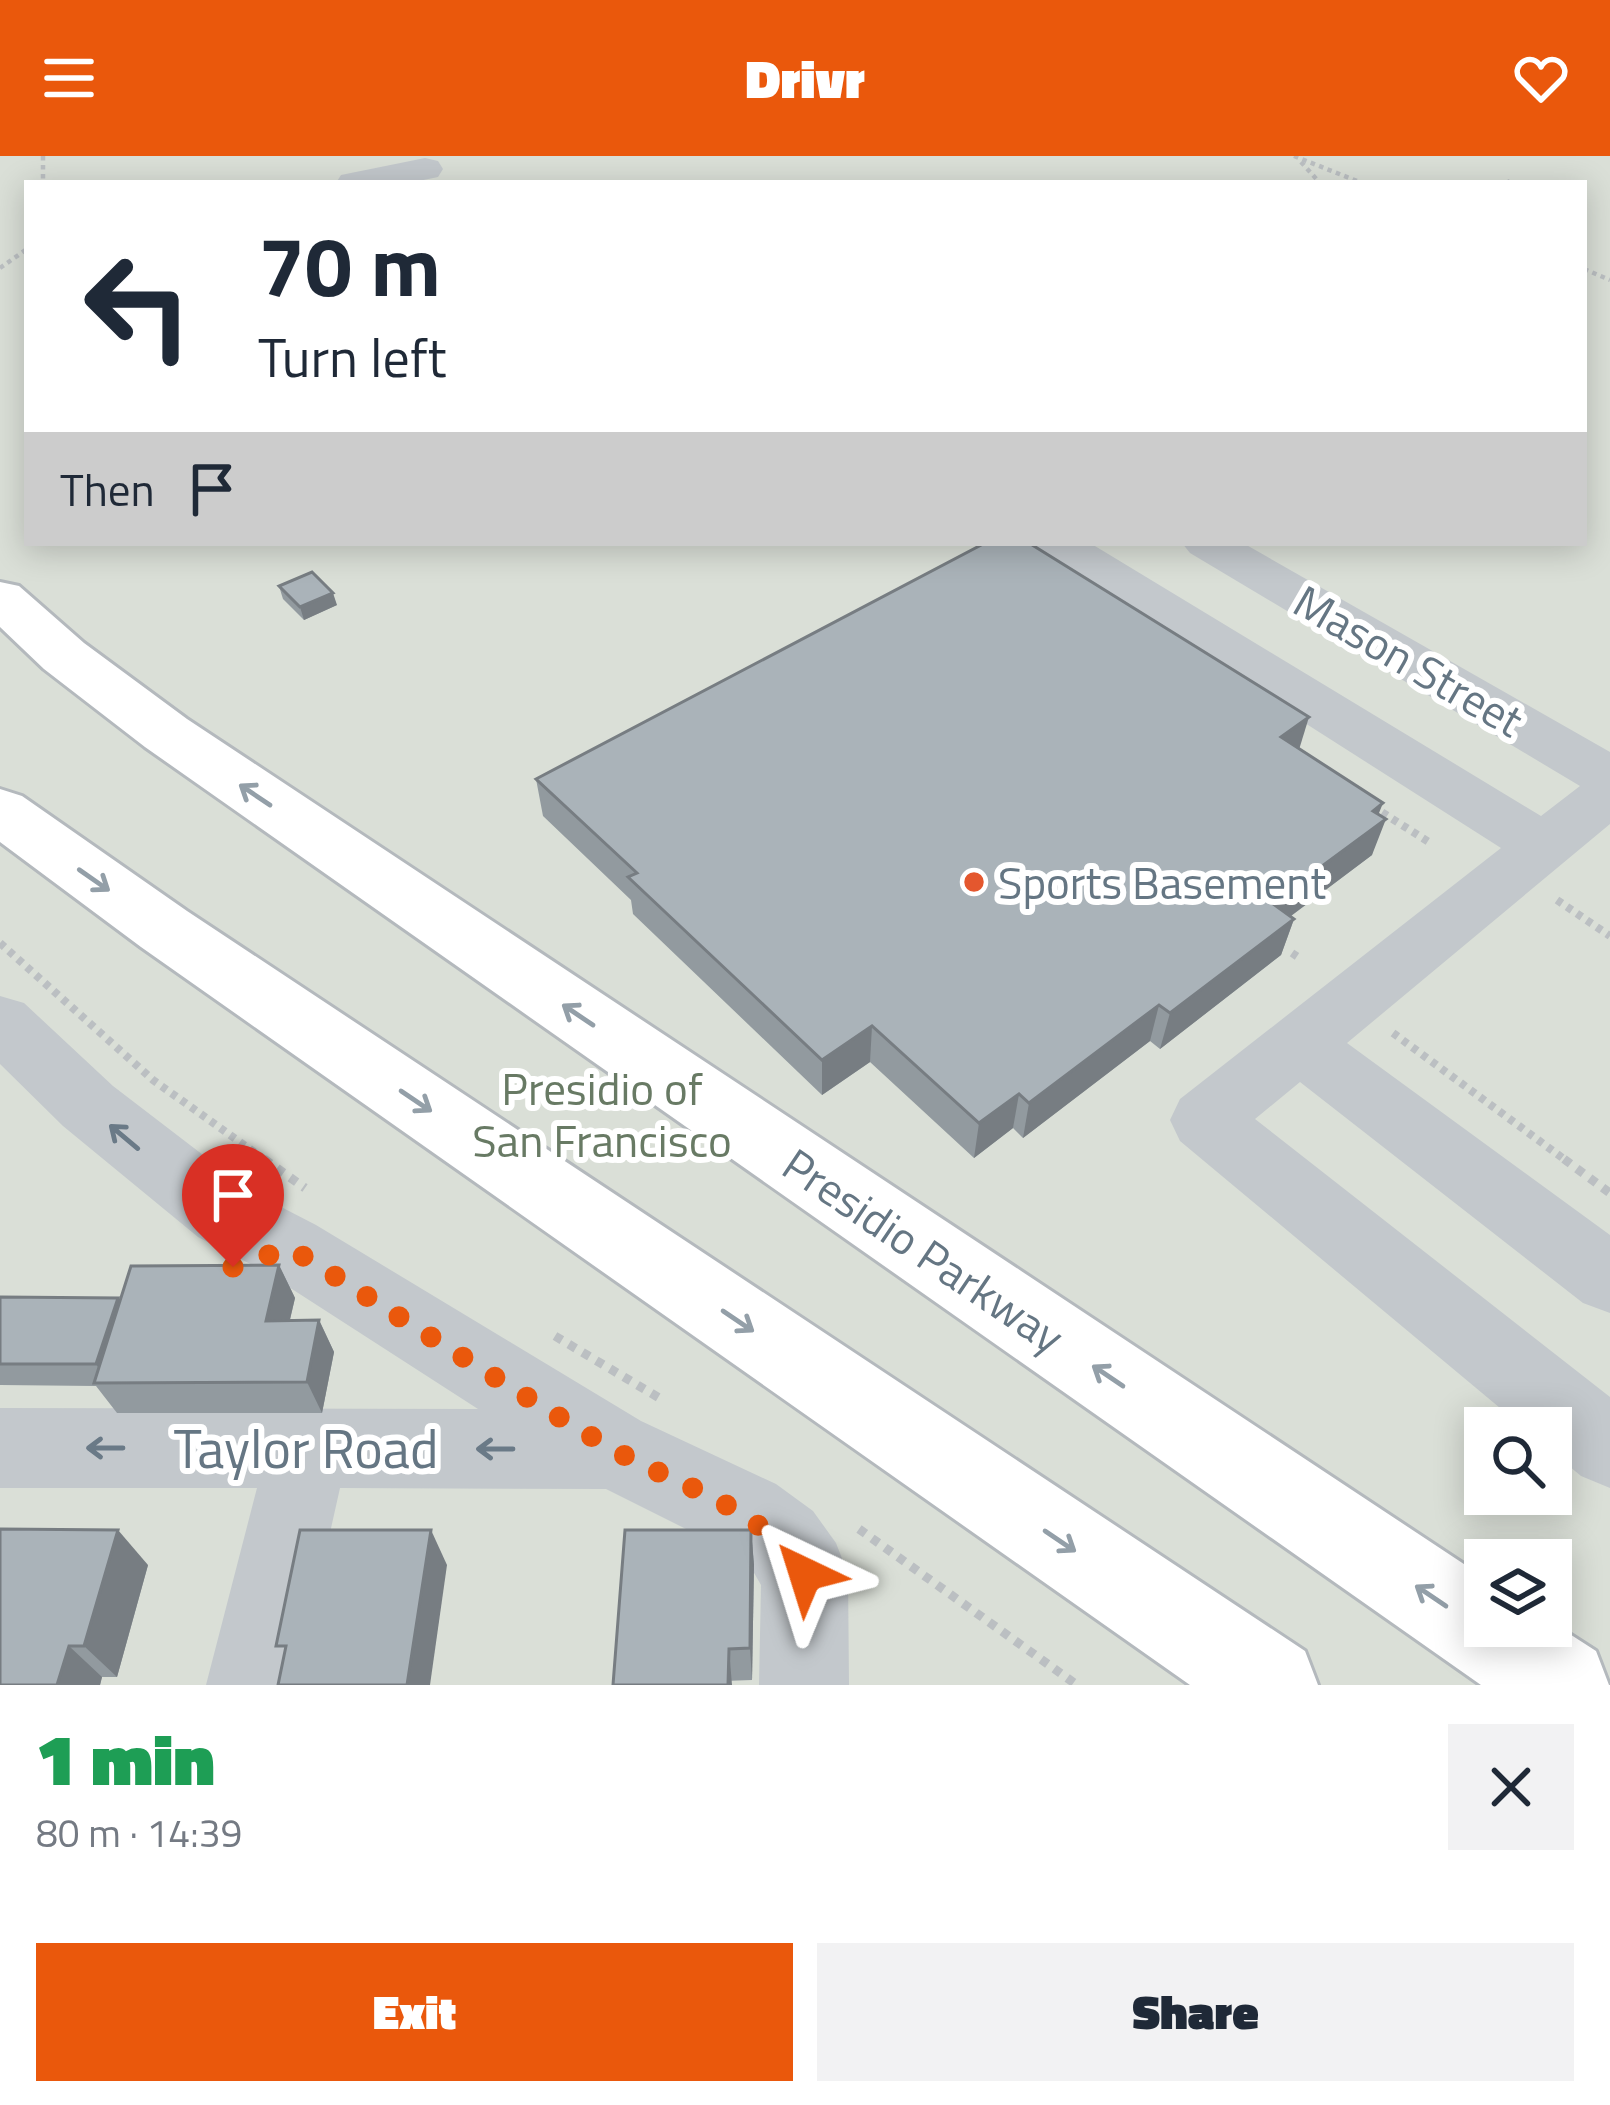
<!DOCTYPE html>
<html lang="en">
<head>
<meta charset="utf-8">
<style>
  :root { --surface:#fff; --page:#f2f2f3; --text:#1f2937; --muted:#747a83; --accent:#ea580c }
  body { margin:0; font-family:"Titillium Web",sans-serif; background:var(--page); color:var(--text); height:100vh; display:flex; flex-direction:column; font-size:45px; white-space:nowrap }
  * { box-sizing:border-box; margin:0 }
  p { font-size:39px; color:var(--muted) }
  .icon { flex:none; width:66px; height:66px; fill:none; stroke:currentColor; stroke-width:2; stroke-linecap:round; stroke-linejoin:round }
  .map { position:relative; height:1529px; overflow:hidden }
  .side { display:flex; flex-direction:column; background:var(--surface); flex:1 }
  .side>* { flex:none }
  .banner { position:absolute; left:24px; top:24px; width:1563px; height:366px; border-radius:0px; box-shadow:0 6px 30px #0003; background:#fff; color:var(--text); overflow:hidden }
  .fabs { position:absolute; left:1464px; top:1251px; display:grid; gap:24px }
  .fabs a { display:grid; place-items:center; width:108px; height:108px; border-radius:0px; background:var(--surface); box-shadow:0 6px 30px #0003; font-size:60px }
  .pin { position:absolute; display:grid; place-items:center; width:102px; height:102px; color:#fff; margin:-123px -51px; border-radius:50% 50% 50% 0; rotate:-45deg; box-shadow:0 0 12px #0007 }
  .pin .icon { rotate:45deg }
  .me { position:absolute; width:132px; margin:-66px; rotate:319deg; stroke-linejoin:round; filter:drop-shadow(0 0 9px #0008) }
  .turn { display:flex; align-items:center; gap:42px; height:252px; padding:0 36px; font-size:54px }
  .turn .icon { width:156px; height:156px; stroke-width:2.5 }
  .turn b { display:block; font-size:84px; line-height:102px }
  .then { display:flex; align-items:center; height:114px; padding:0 36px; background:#0003; gap:24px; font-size:45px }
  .round { display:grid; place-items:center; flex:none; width:126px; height:126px; border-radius:0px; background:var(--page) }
  .overview { display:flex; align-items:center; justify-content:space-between; height:204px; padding:0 36px }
  h1 { font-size:72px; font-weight:800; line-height:90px; color:#1e9e55 }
  .primary-button { display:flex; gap:24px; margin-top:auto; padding:24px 36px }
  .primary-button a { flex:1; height:138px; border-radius:0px; background:var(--accent); color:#fff; font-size:48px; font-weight:800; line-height:138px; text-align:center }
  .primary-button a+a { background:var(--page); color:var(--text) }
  header { display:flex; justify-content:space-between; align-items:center; height:156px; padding:0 36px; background:var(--accent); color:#fff; font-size:54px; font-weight:800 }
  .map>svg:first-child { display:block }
  .green { fill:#dadfd7; fill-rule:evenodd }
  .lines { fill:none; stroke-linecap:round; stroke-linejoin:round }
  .highway-casing { stroke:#b4b9bd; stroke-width:6 }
  .path-far2 { stroke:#bbbfc2; stroke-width:4.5; stroke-dasharray:4.5 4.5; stroke-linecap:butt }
  .path-far1 { stroke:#bbbfc2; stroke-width:8; stroke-dasharray:6 6; stroke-linecap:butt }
  .path { stroke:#bbbfc2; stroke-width:9; stroke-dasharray:8 8; stroke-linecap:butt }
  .minor { fill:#c3c8cc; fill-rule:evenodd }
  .highway { fill:#fff; fill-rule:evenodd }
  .wall { fill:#929a9f }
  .shaded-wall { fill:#777d82 }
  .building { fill:#aab3b9; stroke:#777d82; stroke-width:3 }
  .oneway { stroke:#939fa8 }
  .oneway2 { stroke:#6a7a87 }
  .route { stroke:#ea580c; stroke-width:21; stroke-dasharray:0 37.8 }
  .poi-dot { fill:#e4572e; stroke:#fff; stroke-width:4.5 }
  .labels { text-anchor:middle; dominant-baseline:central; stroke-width:12; stroke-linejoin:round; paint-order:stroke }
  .street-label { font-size:45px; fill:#657683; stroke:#fff }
  .poi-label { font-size:45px; fill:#657683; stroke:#fff; text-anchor:start }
  .park-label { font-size:45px; fill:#687a64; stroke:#fff }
  .near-street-label { font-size:54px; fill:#657683; stroke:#fff }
</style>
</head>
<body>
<header><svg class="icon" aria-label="menu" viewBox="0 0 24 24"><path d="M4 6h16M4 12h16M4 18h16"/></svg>Drivr<svg class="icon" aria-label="heart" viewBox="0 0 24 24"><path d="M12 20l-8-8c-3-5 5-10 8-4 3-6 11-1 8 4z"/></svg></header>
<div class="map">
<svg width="1610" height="1529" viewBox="0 0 1610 1529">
  <rect width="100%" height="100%" fill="#fafaf8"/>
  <path class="green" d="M0,0H1610V1529H0ZM27,27H1584V387H27ZM1485,1272H1551V1338H1485ZM1485,1404H1551V1470H1485Z"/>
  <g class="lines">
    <defs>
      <g id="highway">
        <path d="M0,426L19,430L84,487L187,563L1485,1422V1470H1551V1466L1596,1495L1609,1529H1481L145,591L44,513L0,471Z"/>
        <path d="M0,633L22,640L187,755L1305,1495L1318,1529H1190L141,791L0,686Z"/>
      </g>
    </defs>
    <use href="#highway" class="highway-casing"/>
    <g class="path-far2">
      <path d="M43,0V27"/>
      <path d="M1294,0L1362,27"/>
      <path d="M1301,6L1320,27"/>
      <path d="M1506,27L1514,23"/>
      <path d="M0,112L27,93"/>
      <path d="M1584,113L1610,124"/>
    </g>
    <g class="path-far1">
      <path d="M1372,650L1432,688"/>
      <path d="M1557,744L1610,780"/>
      <path d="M0,787L153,924L268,1006"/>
      <path d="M1292,797L1301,803"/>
      <path d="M1393,877L1568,1006"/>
    </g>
    <g class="path">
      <path d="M264,1003L305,1032"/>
      <path d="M1564,1003L1610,1037"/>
      <path d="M555,1180L661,1243"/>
      <path d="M859,1373L1077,1529"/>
    </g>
    <g class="minor">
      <path d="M425,2L438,5L443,13L438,21L409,27H336L341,19Z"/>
      <path d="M1030,387H1090L1541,660L1580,630L1190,397L1182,387H1243L1610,596V668L1347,887L1610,1079V1157L1583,1147L1300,926L1255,963L1610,1241V1332L1581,1320L1551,1295V1272H1524L1180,985L1170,964L1180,943L1501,692L1038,397Z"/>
      <path d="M0,840L24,847L113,930L250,1035L316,1069L641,1265L776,1328L813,1355L836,1387L848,1418L849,1529H759L761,1429L753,1415L716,1388L606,1333L340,1332L296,1529H206L257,1332H0V1252L478,1253L264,1115L198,1081L63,970L0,908Z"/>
    </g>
    <use href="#highway" class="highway"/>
  </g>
  <g class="wall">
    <path d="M279,430L337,449L304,464L283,443Z"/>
    <path d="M1299,593L1378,658L1372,699L1291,760L1294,763L1281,799L1160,893L1150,885L1023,982L1013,972L974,1002L870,906L822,939L633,758L631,744L543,660L536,623Z"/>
    <path d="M279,1109L295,1142L290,1164H319L334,1196L322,1257H117L96,1230L0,1229V1141L118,1142L120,1145Z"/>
    <path d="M751,1374L754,1409L752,1524L613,1529Z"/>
    <path d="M148,1409L117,1521H102L100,1529H0Z"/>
  </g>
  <g class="shaded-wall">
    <path d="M333,437L337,449L304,464L300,451Z"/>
    <path d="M1309,561L1298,597L1281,581Z"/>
    <path d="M1383,647L1373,672L1386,663L1372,699L1260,783L1272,747Z"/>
    <path d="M1294,763L1281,799L1160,893L1170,857Z"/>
    <path d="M1159,849L1150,885L1023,982L1029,947Z"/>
    <path d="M872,870L870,906L822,939V904Z"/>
    <path d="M1019,938L1013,972L974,1002L979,967Z"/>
    <path d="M279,1109L295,1142L282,1196L266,1165Z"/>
    <path d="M118,1142L132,1164L109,1227L96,1208Z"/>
    <path d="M319,1164L334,1196L322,1257L307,1226Z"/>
    <path d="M118,1374L148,1409L117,1521L84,1490Z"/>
    <path d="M431,1374L447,1409L430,1529H407Z"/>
    <path d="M751,1374L754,1409L752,1524L750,1492Z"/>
    <path d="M69,1490L102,1521L100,1529H57Z"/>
    <path d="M729,1493L732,1529H728Z"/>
  </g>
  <g class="building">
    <path d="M985,387H1029L1309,561L1281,581L1383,647L1373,655L1386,663L1272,747L1294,763L1170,857L1159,849L1029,947L1019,938L979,967L872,870L822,904L628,721L637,717L536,623Z"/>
    <path d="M312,416L333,437L300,451L279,430Z"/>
    <path d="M279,1109L266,1165L319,1164L307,1226L94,1227L131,1110Z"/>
    <path d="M0,1141L118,1142L96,1208H0Z"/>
    <path d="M0,1373L118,1374L84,1490H69L57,1529H0Z"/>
    <path d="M300,1374H431L407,1529H278L286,1490H276Z"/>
    <path d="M625,1374H751L750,1492L729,1493L728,1529H613Z"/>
  </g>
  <defs><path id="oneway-shaft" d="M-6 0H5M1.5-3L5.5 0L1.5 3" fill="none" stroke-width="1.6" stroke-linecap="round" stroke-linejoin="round" transform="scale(3)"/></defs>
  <g class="oneway">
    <use href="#oneway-shaft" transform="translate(255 639) rotate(-146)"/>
    <use href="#oneway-shaft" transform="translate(94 724) rotate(35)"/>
    <use href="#oneway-shaft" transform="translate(578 859) rotate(-146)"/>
    <use href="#oneway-shaft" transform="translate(416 945) rotate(34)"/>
    <use href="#oneway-shaft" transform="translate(738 1165) rotate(34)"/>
    <use href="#oneway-shaft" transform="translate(1108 1220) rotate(-146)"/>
    <use href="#oneway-shaft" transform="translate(1060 1385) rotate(34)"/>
    <use href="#oneway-shaft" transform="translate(1431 1440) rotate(-146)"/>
  </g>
  <g class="oneway2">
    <use href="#oneway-shaft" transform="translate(124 981) rotate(-140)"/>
    <use href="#oneway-shaft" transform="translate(105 1292) rotate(-180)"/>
    <use href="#oneway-shaft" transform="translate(495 1293) rotate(-180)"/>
  </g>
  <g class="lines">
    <path class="route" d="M233,1111L290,1092C396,1158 501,1227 609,1291C680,1332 757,1347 805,1418"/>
  </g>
  <circle class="poi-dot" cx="974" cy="726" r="12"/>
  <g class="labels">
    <g class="street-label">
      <text transform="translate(1409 504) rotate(30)">Mason Street</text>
      <text transform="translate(924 1094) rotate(34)">Presidio Parkway</text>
    </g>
    <g class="poi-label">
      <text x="998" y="726">Sports Basement</text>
    </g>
    <g class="park-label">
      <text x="602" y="932">Presidio of<tspan x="602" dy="52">San Francisco</tspan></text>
    </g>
    <g class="near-street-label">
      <text x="306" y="1292">Taylor Road</text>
    </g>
  </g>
</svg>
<div class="fabs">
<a><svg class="icon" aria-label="search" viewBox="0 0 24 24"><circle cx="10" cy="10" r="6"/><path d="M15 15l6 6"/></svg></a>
<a><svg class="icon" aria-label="layers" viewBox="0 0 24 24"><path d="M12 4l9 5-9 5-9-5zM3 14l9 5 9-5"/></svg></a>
</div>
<div class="pin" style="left:233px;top:1111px;background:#d93025"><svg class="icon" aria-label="arrive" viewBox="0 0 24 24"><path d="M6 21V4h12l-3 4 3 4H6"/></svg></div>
<svg class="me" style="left:805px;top:1418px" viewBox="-20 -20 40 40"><path d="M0-17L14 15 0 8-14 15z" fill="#ea580c" stroke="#fff" stroke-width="4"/></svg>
<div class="banner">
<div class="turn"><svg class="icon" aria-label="left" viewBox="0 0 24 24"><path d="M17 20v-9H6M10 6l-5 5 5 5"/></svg><div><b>70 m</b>Turn left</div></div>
<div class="then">Then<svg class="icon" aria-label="arrive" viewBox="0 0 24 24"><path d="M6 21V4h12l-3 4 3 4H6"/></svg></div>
</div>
</div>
<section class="side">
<div class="overview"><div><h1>1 min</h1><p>80 m · 14:39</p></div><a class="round"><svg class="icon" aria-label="close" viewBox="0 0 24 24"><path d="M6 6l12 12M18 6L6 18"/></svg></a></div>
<div class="primary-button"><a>Exit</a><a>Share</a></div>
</section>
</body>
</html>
